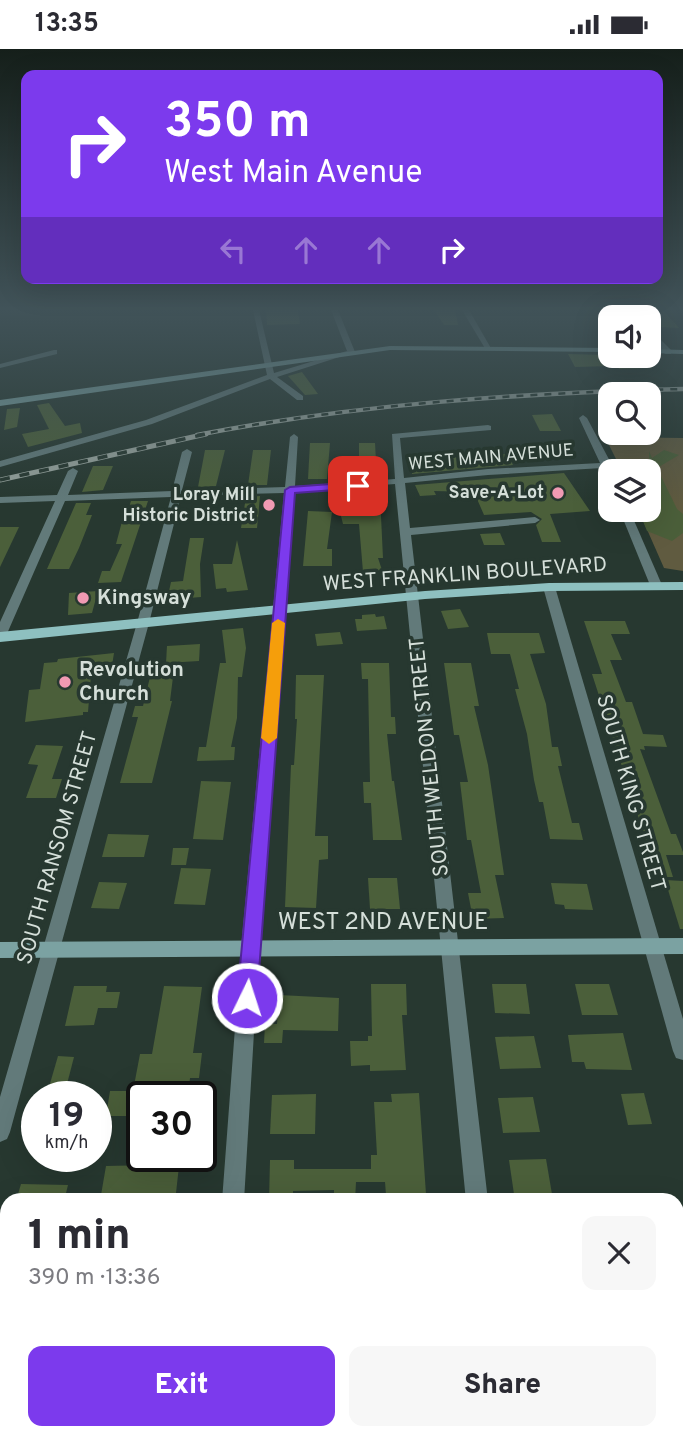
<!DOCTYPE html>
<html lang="en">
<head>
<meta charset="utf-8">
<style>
  :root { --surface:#fff; --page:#f7f7f7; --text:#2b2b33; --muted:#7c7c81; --accent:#7c3aed }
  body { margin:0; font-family:Overpass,sans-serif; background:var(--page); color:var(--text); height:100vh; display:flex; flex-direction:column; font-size:26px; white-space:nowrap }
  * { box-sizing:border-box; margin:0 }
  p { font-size:23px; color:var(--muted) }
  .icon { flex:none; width:38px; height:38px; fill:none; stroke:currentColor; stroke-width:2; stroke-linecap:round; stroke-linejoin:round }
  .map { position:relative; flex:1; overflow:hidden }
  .panel { position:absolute; left:0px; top:1144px; width:684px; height:247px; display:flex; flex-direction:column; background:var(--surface); border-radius:21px 21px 0 0; box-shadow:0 7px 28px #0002 }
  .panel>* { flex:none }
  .top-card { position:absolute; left:21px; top:21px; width:642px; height:214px; border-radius:14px; box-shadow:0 7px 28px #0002; background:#7c3aed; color:#fff; overflow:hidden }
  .controls { position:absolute; left:598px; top:256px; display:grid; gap:14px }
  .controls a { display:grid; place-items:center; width:63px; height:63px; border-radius:14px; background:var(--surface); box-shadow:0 7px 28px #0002; font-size:35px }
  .speed { position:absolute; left:21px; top:1032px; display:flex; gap:14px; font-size:35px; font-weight:700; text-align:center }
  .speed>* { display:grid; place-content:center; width:91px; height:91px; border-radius:50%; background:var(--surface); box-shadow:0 7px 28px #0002; line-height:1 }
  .speed small { font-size:18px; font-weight:400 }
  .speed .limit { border:4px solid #111; border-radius:10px; background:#fff; color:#111 }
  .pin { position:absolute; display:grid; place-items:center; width:60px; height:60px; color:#fff; margin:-30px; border-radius:14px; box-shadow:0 4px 10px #0006 }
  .me { position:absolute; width:77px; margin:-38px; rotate:4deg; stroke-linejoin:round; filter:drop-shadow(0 0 5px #0008) }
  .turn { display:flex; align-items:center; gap:24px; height:147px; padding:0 28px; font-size:32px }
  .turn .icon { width:91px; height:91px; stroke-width:2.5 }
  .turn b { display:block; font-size:49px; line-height:60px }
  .lanes { display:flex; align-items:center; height:66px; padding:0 28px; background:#0003; justify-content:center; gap:35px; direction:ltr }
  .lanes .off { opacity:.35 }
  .round { display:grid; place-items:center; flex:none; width:74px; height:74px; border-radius:14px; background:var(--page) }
  .summary { display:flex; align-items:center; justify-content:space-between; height:119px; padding:0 28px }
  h1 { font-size:42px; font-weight:800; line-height:52px }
  .primary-button { display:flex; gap:14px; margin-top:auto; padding:14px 28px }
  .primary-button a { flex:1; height:80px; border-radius:14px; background:var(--accent); color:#fff; font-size:28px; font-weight:800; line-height:80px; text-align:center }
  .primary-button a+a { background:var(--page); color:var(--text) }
  .status { display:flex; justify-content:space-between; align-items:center; height:49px; padding:0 35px; background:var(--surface); direction:ltr }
  .status svg { height:19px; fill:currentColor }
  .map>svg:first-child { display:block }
  .green { fill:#605b40 }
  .building { fill:#4b5f3a }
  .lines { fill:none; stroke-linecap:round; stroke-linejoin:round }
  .street { fill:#627a7a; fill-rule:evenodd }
  .secondary { fill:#7ba2a2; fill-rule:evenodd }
  .primary { fill:#8ec0c0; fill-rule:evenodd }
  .rail-far1-casing { stroke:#96a29c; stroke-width:4.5 }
  .rail-casing { stroke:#96a29c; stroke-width:5 }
  .rail-far1 { stroke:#273830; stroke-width:2.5; stroke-dasharray:7; stroke-linecap:butt }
  .rail { stroke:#273830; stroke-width:3.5; stroke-dasharray:10; stroke-linecap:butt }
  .route { fill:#7c3aed; stroke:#51269a; stroke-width:2 }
  .slow { fill:#f59e0b }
  .poi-dot { fill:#f19ab3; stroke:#273830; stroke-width:2.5 }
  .labels { text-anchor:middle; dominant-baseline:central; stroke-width:7; stroke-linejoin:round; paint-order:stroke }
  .far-street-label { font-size:18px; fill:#d5dfd9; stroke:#273830 }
  .far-poi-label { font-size:18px; font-weight:bold; fill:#d5dfd9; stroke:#273830; text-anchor:end }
  .street-label { font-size:21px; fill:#d5dfd9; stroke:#273830 }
  .poi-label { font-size:21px; font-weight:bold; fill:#d5dfd9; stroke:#273830; text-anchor:start }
  .near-street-label { font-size:24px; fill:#d5dfd9; stroke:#273830 }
</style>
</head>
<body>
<div class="status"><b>13:35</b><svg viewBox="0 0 49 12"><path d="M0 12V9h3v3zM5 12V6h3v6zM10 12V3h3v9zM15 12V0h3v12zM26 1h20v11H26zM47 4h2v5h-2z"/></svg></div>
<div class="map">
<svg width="683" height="1390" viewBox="0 0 683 1390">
  <rect width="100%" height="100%" fill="#273830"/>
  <path class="green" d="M605,388L683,389V522L664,519L638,460H649V422H622Z"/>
  <g class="building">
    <path d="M266,261H298L300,275L267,276Z"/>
    <path d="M434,261H455L458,276H444Z"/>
    <path d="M647,261H663L679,279L660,278Z"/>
    <path d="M568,305L642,307L652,319L619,320L611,308V317L575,318Z"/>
    <path d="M302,323L318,345L305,346L288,327Z"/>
    <path d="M49,354L65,377L80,374L82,384L28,398L22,385L49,380L37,356Z"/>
    <path d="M20,359L17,378L4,381L7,360Z"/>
    <path d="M552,365L561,382H540L532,366Z"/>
    <path d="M310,394H330L327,430H308Z"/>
    <path d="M359,394H375L377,429L359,430Z"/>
    <path d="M205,401H225L216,437L198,438Z"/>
    <path d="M253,401H271L267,436H248Z"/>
    <path d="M664,401L679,406L657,419L677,460L683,465V484L672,492L647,482L638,460H649V402L652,409Z"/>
    <path d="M508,405L513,416L412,425L411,412H436L435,406Z"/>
    <path d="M93,417H113L103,441L82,443Z"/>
    <path d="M564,424L590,462L550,465L561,493H542L536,476L542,470L531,463L484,466L474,443L434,442L436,446L420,447L415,436Z"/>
    <path d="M377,439V446H380L383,509H378L382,521L363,523L359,475H343L340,463H360V440Z"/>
    <path d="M260,447L257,479H241L246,448Z"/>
    <path d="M131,452H148L121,533L98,534L102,522H110L122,495H116L124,465H127Z"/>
    <path d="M76,454H91L86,466H92L79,499L69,520H47Z"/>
    <path d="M308,462L332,463L327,500H332V517H303Z"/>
    <path d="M0,478H19L0,518Z"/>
    <path d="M500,484L505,496H484L480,485Z"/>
    <path d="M190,489H204L200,515L201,548L189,549L188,556H166L171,533L183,532Z"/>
    <path d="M237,491L248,541L227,543L226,539L216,540L213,515H232Z"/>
    <path d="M98,542L92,564L68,566L69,544Z"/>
    <path d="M460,560L469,578L448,580L441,562Z"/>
    <path d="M375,565L376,568L384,567L387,580L357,582L355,570H362V566Z"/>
    <path d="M584,572H625L630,585H611L622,611H610L626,653H632L643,685L663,686L667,698L644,697L645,701L640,700L671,785H676L683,803V806H666L673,828H659L651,807L592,625H602Z"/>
    <path d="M243,579L246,599L242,628H238L237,669L231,698H235L234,711L197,712L199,698H206L220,614H226L222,581Z"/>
    <path d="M340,583L343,595L317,597L315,585Z"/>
    <path d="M487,584H539L545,604L530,605L546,655L552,698H558L562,717H558L572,774H579L583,791L550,790L543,753H539L534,731L527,685L515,640H519L510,605H491Z"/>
    <path d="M200,595L199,612L166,614L167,597Z"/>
    <path d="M114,604L111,623L91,626L88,663H83V666L25,673L29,641L40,640L44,614L57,613L58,610Z"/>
    <path d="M361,614H389L391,668H395L396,685H387L392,732H394L402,791H373L371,754H364L363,733H370L368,630H362Z"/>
    <path d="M444,614H471L479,657H474L488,716L504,826H495L504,869L473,870L468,844H481L471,791H467L460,733H468L459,686H454Z"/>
    <path d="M296,626H324L315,787H328V810L319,811L316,859L285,858L291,716H294L297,670H295Z"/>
    <path d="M150,628H173L170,652H172L152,734H120L138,668H132L135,657H143Z"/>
    <path d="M36,696L63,697L52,730H62L56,749H26L38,716L28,715Z"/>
    <path d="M201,732L231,733L223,791L193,790Z"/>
    <path d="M108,785L149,786L144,808H102Z"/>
    <path d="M173,799H189L186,816H171Z"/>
    <path d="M181,819L211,820L205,856L174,855Z"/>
    <path d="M368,829H397L400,860H370Z"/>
    <path d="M665,831L683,832V880H680Z"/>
    <path d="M99,833L127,834L119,860L91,859Z"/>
    <path d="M551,834L587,835L593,861L565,860L564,856L555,855Z"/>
    <path d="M371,935H406L407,966H402L406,1021L370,1022V1016L351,1017L350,992H368V987H372Z"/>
    <path d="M492,935H526L530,965L495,964Z"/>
    <path d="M575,935H609L618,966H582Z"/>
    <path d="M74,937H107L106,943H120L117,959H98L94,976L65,977Z"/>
    <path d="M164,937L202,938L193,1004H202L199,1029H190L188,1048H142V1081H127L129,1067H106L110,1042H133L140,1005H152Z"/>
    <path d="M279,946L339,949L338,982L283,981L282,994H264L265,975H277Z"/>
    <path d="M623,984L632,1021L586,1020L584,1013H572L568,986Z"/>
    <path d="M534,987L541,1019L500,1020L495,988Z"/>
    <path d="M58,1007L74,1008L66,1039L49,1038Z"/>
    <path d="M419,1044L426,1145L386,1146L385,1133H356L355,1152H334V1141L293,1142V1152H269L270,1111H294V1120H371V1106H377L374,1053H392L391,1045Z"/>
    <path d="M644,1044L652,1075L628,1076L621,1045Z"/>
    <path d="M316,1045L315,1085H270L272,1046Z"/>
    <path d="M533,1048L540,1083L503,1084L498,1049Z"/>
    <path d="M154,1108H180L176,1144L101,1146L106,1117L152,1116Z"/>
    <path d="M546,1110L553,1151L515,1152L509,1111Z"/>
    <path d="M21,1135L68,1136L64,1152H16Z"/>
  </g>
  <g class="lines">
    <g class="street">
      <path d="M253,261H259L274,324L347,302L331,261H338L355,303L277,328L303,347V351H297L270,330L152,375L0,418V412L146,371L267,326Z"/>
      <path d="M462,261H469L492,301H486Z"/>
      <path d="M629,261H636L642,268H635Z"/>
      <path d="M649,279L671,301V305H665L649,286Z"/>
      <path d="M54,301H57V305L0,319V315Z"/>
      <path d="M583,366L587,369L612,416L611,431L608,430L602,419L488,426L405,434L410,479L535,468L540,471L535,474L411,486L488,1152H466L395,435L294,443L259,899L244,1152H222L241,899L284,444L181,447L149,574L10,1083L7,1090L0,1093V1048L137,574L171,448L65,452L6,587L0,591V573L55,452L0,454V448L57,446L68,422L73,419L78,422L68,446L172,442L182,403L187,400L192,403L182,441L285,438L290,388L294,385L298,388L295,437L395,430L392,385L488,376L491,377V381L400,389L404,429L488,420L600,414L579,369Z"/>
      <path d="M619,460H629L662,536L660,538L656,539L650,536Z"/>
      <path d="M549,535L555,538L683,970V1011L676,1009L673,1002L543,538Z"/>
      <path d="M200,1384H226L225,1390H199Z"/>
      <path d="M488,1384H514L515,1390H489Z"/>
    </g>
    <g class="secondary">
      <path d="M390,297L611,299V303L390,301L0,357V351Z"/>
      <path d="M649,300L683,301V305L649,304Z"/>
      <path d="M683,889V905L0,909V893Z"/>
    </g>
    <path class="primary" d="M683,533V541L549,542L425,550L0,593V583L425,542L549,534Z"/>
    <defs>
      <path id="rail-far1" d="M197,386C358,355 520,344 683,340"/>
      <path id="rail" d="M0,431L206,385"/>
    </defs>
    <use href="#rail-far1" class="rail-far1-casing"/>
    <use href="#rail" class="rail-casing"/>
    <use href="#rail-far1" class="rail-far1"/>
    <use href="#rail" class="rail"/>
  </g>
  <linearGradient id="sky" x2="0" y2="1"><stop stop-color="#151f1a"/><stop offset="0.57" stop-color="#415359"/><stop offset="1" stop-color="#415359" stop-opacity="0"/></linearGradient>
  <rect width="683" height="456" fill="url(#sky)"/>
  <path class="route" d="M358,433L363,437L362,439L295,444L257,949L254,956L247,959L240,956L237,949L285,441L290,438Z"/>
  <path class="slow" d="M278,570L285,574L277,689L269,695L261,689L272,574Z"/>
  <g class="poi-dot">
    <circle cx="558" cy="444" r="7"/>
    <circle cx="269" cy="456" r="7"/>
    <circle cx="83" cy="549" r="7"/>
    <circle cx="65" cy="633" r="7"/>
  </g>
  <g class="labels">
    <g class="far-street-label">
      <text transform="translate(491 409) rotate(-5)">WEST MAIN AVENUE</text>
    </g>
    <g class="far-poi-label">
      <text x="544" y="444">Save-A-Lot</text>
      <text x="255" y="446">Loray Mill<tspan x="255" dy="21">Historic District</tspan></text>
    </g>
    <g class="street-label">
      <text transform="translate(465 526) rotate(-4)">WEST FRANKLIN BOULEVARD</text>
      <text transform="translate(430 708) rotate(-96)">SOUTH WELDON STREET</text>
      <text transform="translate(630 744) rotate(74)">SOUTH KING STREET</text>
      <text transform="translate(58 799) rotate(-74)">SOUTH RANSOM STREET</text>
    </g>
    <g class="poi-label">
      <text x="97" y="549">Kingsway</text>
      <text x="79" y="621">Revolution<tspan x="79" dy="24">Church</tspan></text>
    </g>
    <g class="near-street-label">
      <text x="383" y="874">WEST 2ND AVENUE</text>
    </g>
  </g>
</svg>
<div class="controls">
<a><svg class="icon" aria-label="sound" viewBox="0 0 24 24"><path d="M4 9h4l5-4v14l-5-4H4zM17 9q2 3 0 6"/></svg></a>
<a><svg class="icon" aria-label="search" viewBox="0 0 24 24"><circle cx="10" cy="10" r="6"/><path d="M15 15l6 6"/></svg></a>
<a><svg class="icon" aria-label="layers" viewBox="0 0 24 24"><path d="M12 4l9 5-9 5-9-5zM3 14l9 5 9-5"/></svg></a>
</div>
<div class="speed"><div>19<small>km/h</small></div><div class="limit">30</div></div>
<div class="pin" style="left:358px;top:437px;background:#d93025"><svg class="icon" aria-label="arrive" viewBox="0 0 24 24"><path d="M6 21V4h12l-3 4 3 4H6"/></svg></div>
<svg class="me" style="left:247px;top:949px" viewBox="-20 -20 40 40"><circle r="17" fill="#7c3aed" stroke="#fff" stroke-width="3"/><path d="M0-11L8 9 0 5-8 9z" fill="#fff"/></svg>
<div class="top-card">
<div class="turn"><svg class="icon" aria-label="right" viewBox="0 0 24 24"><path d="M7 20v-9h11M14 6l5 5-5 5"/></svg><div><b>350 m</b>West Main Avenue</div></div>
<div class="lanes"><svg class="icon off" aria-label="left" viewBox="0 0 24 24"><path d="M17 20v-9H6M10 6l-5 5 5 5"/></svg><svg class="icon off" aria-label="ahead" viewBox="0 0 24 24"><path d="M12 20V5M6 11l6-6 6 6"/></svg><svg class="icon off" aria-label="ahead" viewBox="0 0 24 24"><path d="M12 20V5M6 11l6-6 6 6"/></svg><svg class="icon" aria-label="right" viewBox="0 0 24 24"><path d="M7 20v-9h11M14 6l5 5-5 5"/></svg></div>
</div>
<section class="panel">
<div class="summary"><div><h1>1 min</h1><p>390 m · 13:36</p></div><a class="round"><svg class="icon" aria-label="close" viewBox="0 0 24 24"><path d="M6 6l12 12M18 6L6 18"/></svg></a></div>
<div class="primary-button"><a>Exit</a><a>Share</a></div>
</section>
</div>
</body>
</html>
